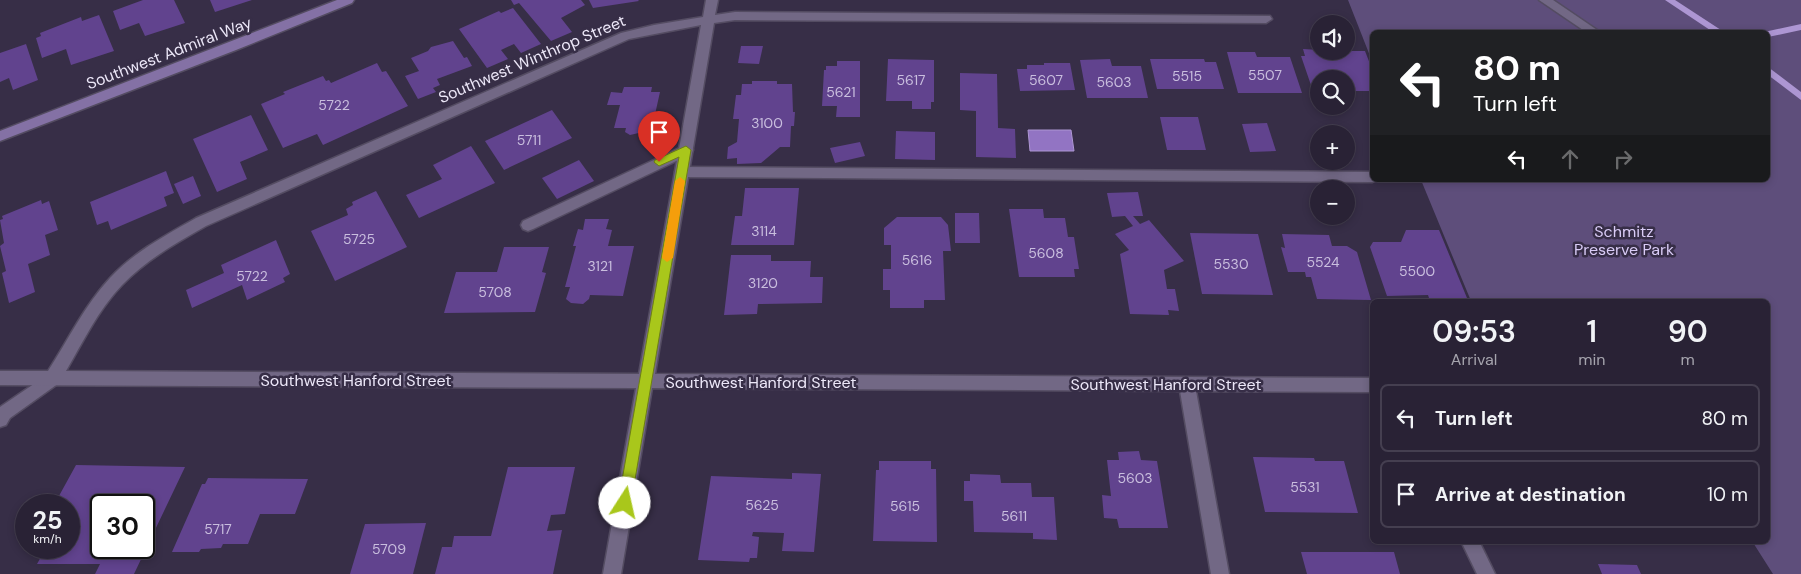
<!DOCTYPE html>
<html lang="en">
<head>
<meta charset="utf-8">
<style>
  :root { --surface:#292235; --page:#352f41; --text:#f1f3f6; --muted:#a5a4ad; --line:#453f50 }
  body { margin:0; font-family:"DM Sans",sans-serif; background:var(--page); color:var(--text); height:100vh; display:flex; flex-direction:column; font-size:19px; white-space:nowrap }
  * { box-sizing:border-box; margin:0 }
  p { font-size:16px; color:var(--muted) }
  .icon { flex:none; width:28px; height:28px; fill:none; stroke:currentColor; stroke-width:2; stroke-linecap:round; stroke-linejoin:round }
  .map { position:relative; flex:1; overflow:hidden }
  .details { position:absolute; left:1370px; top:299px; width:400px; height:245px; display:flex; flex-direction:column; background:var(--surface); border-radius:8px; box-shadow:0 2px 8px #0003,0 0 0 1px var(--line) }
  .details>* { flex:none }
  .banner { position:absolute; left:1370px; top:30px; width:400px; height:152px; border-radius:8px; box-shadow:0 2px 8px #0003,0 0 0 1px var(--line); background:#202124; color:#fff; overflow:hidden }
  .fabs { position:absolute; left:1310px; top:15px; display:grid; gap:10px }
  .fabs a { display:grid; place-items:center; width:45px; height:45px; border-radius:50%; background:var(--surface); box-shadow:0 2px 8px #0003,0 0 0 1px var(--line); font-size:25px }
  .speed { position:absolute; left:15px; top:494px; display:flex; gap:10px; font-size:25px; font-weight:700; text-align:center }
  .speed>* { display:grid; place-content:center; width:65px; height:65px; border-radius:50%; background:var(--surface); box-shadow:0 2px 8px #0003,0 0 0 1px var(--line); line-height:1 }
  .speed small { font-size:12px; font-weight:400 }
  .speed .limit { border:2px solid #111; border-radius:8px; background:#fff; color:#111 }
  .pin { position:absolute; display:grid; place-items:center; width:42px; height:42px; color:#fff; margin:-51px -21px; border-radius:50% 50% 50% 0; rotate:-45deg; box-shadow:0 0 5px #0007 }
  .pin .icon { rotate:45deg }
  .me { position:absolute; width:55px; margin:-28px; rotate:10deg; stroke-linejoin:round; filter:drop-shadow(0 0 4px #0008) }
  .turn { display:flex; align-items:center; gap:18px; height:105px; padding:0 20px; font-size:22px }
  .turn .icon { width:65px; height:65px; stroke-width:2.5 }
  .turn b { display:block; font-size:35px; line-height:42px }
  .lanes { display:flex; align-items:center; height:48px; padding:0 20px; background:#0003; justify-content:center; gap:25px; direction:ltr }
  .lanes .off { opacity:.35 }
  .eta { display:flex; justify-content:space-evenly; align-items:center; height:85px; text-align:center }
  .eta b { font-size:30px; font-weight:600; line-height:35px }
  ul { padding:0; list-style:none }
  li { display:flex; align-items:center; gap:15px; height:68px; margin:0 10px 8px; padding:0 10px; border:2px solid var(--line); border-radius:8px }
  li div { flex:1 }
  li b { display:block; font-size:19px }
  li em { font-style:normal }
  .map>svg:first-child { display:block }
  .green { fill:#5e4e7b }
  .water { fill:#9274c3; stroke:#ad96d3 }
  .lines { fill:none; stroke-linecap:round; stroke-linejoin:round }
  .stream { fill:#ad96d3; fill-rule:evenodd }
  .building { fill:#61438e; fill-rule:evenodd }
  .service-casing { stroke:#544c62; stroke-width:3 }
  .pedestrian-casing { stroke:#544c62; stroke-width:3 }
  .minor-casing { stroke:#544c62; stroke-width:3 }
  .secondary-casing { stroke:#544c62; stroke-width:3 }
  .service { fill:#726885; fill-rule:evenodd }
  .pedestrian { fill:#726885; fill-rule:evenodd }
  .minor { fill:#726885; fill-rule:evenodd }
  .secondary { fill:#8471a5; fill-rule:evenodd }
  .route { fill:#a9c71b; stroke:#6e8112 }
  .slow { fill:#f59e0b }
  .labels { text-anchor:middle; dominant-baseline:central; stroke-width:5; stroke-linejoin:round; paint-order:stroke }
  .number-label { font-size:14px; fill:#c9bede }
  .street-label { font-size:16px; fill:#ece7f8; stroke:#372e47 }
  .park-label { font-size:16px; fill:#daccf7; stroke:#372e47 }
</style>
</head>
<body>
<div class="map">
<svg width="1801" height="574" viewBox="0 0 1801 574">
  <rect width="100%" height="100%" fill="#372e47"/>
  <path class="green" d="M1348,0H1801V574H1773L1752,541H1768V301H1471L1421,180H1768V32H1372V61Z"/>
  <path class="water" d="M1028,130H1071L1074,151H1030Z"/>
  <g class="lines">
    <g class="stream">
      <path d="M1665,0H1675L1724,32H1713Z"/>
      <path d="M1801,24V30L1768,37V32H1764Z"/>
      <path d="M1768,67L1801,92V100L1768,75Z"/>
    </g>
  </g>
  <g class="building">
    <path d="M143,0H174L185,23L145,36L139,23L120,30L113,11Z"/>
    <path d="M210,0H252L215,12Z"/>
    <path d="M511,0H581L585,5L561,18L572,32L551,41L519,3L514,5Z"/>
    <path d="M589,0H638L639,1L593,8Z"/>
    <path d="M513,8L541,44L521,53L514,44L501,50L508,59L487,68L459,29L499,11L501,13Z"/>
    <path d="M99,15L114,51L71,65L66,49L42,58L36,38L41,36L40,33L81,17L82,21Z"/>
    <path d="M453,41L464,58L467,57L472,66L437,79L440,85L433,88L436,92L418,99L405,76L419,71L411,58L428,51L431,47Z"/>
    <path d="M26,44L38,80L13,90L9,78L0,82V53Z"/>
    <path d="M741,46H763L759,64L738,63Z"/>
    <path d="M1303,49L1336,51L1337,56H1339L1337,51H1365L1372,69V91H1346V79H1319V91H1313L1301,56H1305Z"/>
    <path d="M1227,52H1255L1257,57H1290L1302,93H1238Z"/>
    <path d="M888,59L934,60V102H931V109H912V101H886Z"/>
    <path d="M1110,59L1112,66H1141L1148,98H1087L1080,60Z"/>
    <path d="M1150,59H1204L1205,62H1216L1224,89H1157Z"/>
    <path d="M837,61H860V117H836L837,106H822L824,70H826V66H837Z"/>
    <path d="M377,63L382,72L386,71L408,106L323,145L317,134L283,148L261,104L285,94L283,92L323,76L326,81L329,80L331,83Z"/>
    <path d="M1044,63H1070L1075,90L1020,91L1017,69H1027V65H1044Z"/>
    <path d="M960,73L997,74L998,128L1015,129L1016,158L976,157V111L960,110Z"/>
    <path d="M752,81H777V84H792L793,112H795L794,126H791L790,147H780L761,163L737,164V158L727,159L728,147L737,142L739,119H733L736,95H741L742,84H752Z"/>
    <path d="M624,87H652L651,92H660L652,128H644L643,132L630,135L625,132L626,128H614L620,105H607L611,92L622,93Z"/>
    <path d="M552,110L572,138L504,170L485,141Z"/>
    <path d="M251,115L268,150L240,162L247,179L217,192L193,139Z"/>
    <path d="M1160,117H1198L1206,150H1167Z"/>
    <path d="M1267,123L1276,151L1250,152L1242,124Z"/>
    <path d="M896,131L935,132V160L895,159Z"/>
    <path d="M860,142L865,156L835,163L830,148Z"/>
    <path d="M471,146L495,183L419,218L406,195L442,179L433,165Z"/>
    <path d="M579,160L594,181L557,199L542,178Z"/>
    <path d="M166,171L174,193L164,197L167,206L111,230L108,221L97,225L90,202Z"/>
    <path d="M193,176L201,196L183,204L174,184Z"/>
    <path d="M745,188H799L794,245H731L735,216H742Z"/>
    <path d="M376,191L407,247L335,281L311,231L348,215L346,209L353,205L352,202Z"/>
    <path d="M1138,192L1143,216H1133L1140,224L1149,220L1184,261L1164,270L1167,289H1175L1179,311L1168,310L1169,315L1130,314L1120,254L1129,250L1115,234L1133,226L1125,216L1112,217L1107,193Z"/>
    <path d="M41,200L42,204L49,201L58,230L45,235L50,255L28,264L35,292L9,303L2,273L6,271L0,246L4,243L0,220L3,219L2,216Z"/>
    <path d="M1009,209H1043L1044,218H1065L1068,237H1074L1079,269H1074L1075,277H1019Z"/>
    <path d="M955,213H979L980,243H955Z"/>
    <path d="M1323,216H1342L1343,221H1325Z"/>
    <path d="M897,217H941L948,225L951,251H943L945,300H924V308H890V290H883V269H891V245H884V228Z"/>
    <path d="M585,219H609L606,229L612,230L608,246H634L623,296L590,295L589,299L583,304L571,303L566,299L570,287H565L576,246H573L578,229L583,230Z"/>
    <path d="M1406,230H1439L1467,298H1429L1428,295L1387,296L1370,247L1373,242H1401Z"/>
    <path d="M1190,233L1258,234L1273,295L1202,294Z"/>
    <path d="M1282,234L1329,235L1332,246H1347L1357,252L1371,300L1317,299L1311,277H1306L1305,272H1288L1281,247L1285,248Z"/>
    <path d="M276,240L290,274L283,278L285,282L247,300L242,285L192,308L186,290L224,273L221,265Z"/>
    <path d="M504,247H549L542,272L546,273L535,312L444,313L456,272H497Z"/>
    <path d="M731,255H771V261H811L810,277H823L822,303L758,304L757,314L724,315Z"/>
    <path d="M1139,451L1141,460L1157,461L1168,528H1119L1117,519L1104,518L1102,495L1111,496L1107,460H1119L1118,452Z"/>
    <path d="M1253,457L1314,458L1315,461H1344L1358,513L1265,512Z"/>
    <path d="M879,461H931V469H936L937,542L873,541L876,470H879Z"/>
    <path d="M76,465L185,467L134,574H95L100,564H37L46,548H69V505H54ZM101,505H144V548H101Z"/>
    <path d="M508,467H575L565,514L551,515L547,531L562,530L553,574H435L442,547H452L454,536H491Z"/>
    <path d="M792,473L821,474L814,552L782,551L784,533L753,532L752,536L759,537L757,558H750L749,562L698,560L711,476L792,479Z"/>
    <path d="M970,474L1000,475L1001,483H1031L1032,497H1054L1057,540L1033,539V533L974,532L973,501H964V481H970Z"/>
    <path d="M208,478L308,479L295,514H260L248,544H223L221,548L201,549L199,552H172L202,484H205Z"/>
    <path d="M426,523L413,574H350L365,524Z"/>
    <path d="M1301,552H1394L1400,574H1307Z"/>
    <path d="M1598,564L1637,565L1641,574H1602Z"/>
  </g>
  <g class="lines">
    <defs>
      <g id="service">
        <path d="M686,145L691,146L693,150L691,154L533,229L528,231L523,229L521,225L523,221Z"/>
        <path d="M682,167L1372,172V180H1377L1372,182L682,177L677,176L675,172L677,168Z"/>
        <path d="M53,371L59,373L61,378L59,383L10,418L6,425L0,427V407Z"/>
      </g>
      <path id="pedestrian" d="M1539,0H1553L1600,32H1586Z"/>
      <g id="minor">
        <path d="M706,0H718L715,15L735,12L1270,16L1272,19L1266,23L735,20L714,23L655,374L1372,378V392L1196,391L1229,574H1211L1180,391L652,388L621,574H603L636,388L0,385V371H48C68,340 85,305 110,278C134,252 166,235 196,218L621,33L654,25L703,17ZM701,25L639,374L66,371C83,342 98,310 122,285C146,260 176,243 206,226L629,39Z"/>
        <path d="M1461,541H1479L1495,574H1477Z"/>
      </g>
      <path id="secondary" d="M337,0H354L352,3L236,50L0,141V131Z"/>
    </defs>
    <use href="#service" class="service-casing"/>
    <use href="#pedestrian" class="pedestrian-casing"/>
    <use href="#minor" class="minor-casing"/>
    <use href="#secondary" class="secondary-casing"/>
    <use href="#service" class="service"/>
    <use href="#pedestrian" class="pedestrian"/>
    <use href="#minor" class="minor"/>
    <use href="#secondary" class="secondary"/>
  </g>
  <path class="route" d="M686,146L691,150L631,503L630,507L625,509L620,507L618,503L679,157L659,166L654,162L655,160Z"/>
  <path class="slow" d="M680,177L685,181L673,258L667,262L662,258L675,181Z"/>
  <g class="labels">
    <g class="number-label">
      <text x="1265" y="75">5507</text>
      <text x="1187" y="76">5515</text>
      <text x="911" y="80">5617</text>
      <text x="1046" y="80">5607</text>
      <text x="1114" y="82">5603</text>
      <text x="841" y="92">5621</text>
      <text x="334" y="105">5722</text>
      <text x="767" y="123">3100</text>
      <text x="529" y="140">5711</text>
      <text x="764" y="231">3114</text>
      <text x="359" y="239">5725</text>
      <text x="1046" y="253">5608</text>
      <text x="917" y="260">5616</text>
      <text x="1323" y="262">5524</text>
      <text x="1231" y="264">5530</text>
      <text x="600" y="266">3121</text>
      <text x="1417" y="271">5500</text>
      <text x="252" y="276">5722</text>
      <text x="763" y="283">3120</text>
      <text x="495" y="292">5708</text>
      <text x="1135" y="478">5603</text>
      <text x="1305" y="487">5531</text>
      <text x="762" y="505">5625</text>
      <text x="905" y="506">5615</text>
      <text x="1014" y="516">5611</text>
      <text x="218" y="529">5717</text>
      <text x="389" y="549">5709</text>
    </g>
    <g class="street-label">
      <text transform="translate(169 53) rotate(-21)">Southwest Admiral Way</text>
      <text transform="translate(532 59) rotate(-23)">Southwest Winthrop Street</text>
      <text x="356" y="380">Southwest Hanford Street</text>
      <text x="761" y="382">Southwest Hanford Street</text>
      <text x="1166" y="384">Southwest Hanford Street</text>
    </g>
    <g class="park-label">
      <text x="1624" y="231">Schmitz<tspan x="1624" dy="18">Preserve Park</tspan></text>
    </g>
  </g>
</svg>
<div class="fabs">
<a><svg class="icon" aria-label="sound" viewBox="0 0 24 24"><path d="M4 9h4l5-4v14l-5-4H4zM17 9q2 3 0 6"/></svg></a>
<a><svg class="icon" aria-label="search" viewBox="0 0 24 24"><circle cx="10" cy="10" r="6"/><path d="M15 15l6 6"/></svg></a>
<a>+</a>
<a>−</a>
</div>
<div class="speed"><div>25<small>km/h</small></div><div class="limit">30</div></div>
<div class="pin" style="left:659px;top:162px;background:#d93025"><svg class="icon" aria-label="arrive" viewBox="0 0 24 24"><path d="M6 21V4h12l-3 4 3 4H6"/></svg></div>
<svg class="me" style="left:625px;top:503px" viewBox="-20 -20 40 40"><circle r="19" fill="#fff"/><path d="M0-13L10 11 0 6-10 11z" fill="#a9c71b"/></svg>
<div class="banner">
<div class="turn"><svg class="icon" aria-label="left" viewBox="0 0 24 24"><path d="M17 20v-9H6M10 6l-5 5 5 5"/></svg><div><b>80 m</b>Turn left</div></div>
<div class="lanes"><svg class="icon" aria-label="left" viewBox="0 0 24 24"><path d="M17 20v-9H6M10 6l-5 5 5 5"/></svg><svg class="icon off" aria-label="ahead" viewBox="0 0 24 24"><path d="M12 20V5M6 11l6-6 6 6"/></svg><svg class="icon off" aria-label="right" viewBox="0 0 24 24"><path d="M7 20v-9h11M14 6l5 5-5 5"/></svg></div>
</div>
<section class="details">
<div class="eta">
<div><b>09:53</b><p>Arrival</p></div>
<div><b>1</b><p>min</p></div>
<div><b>90</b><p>m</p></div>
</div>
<ul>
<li><svg class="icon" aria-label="left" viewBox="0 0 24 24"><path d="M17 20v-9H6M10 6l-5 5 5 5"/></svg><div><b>Turn left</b></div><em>80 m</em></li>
<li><svg class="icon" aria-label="arrive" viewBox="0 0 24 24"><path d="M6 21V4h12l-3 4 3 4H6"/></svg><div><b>Arrive at destination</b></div><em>10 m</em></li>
</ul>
</section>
</div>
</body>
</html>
